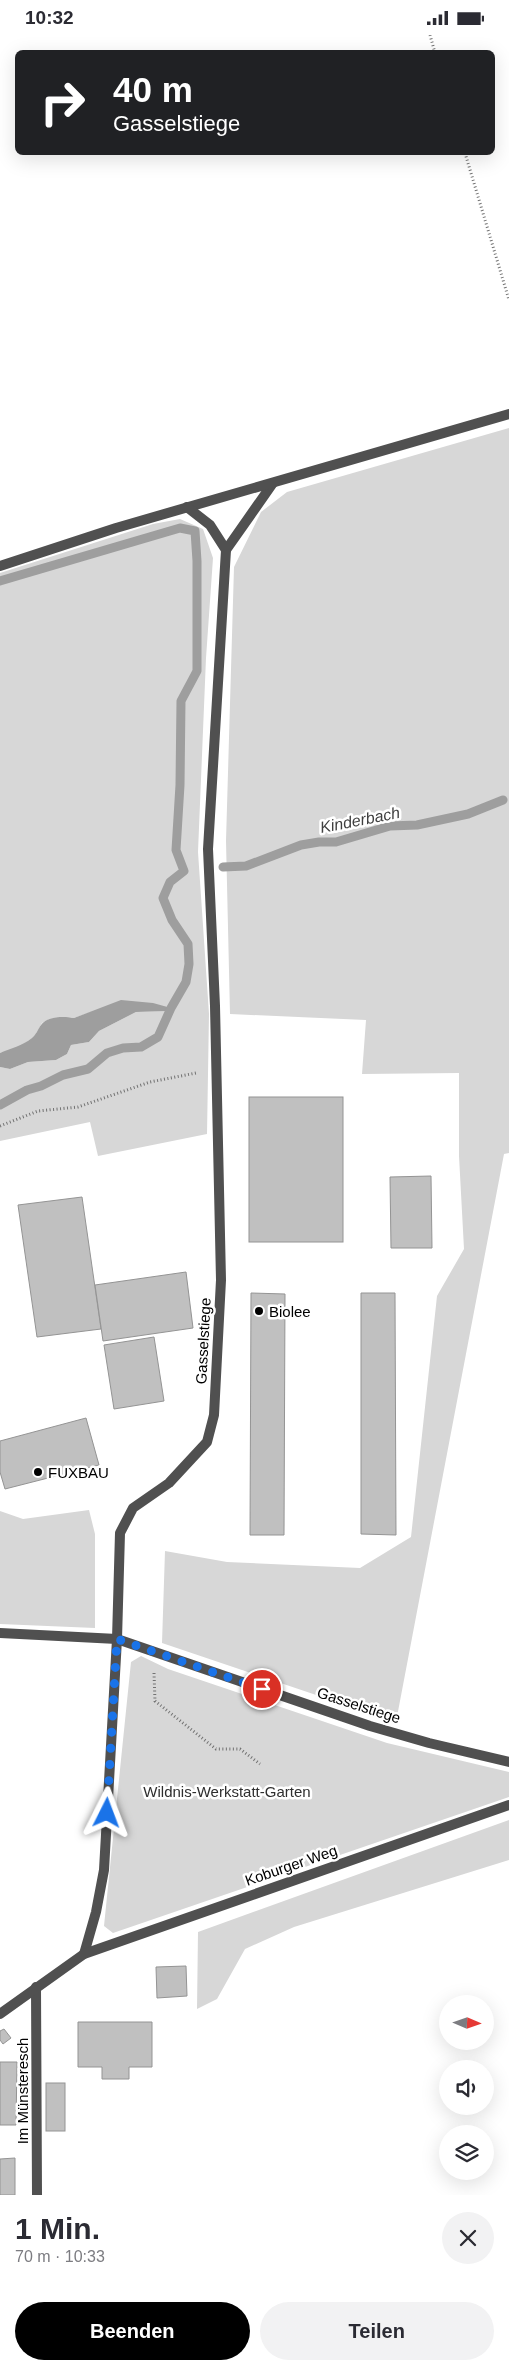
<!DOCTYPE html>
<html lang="de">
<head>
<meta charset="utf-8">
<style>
  :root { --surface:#fff; --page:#f2f2f3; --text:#2b2b33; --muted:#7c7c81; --accent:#000 }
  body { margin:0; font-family:Helvetica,sans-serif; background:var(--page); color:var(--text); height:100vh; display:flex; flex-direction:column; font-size:19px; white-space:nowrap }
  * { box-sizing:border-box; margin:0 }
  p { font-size:16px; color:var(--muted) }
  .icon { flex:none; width:28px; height:28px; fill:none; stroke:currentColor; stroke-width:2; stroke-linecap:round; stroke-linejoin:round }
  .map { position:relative; height:2160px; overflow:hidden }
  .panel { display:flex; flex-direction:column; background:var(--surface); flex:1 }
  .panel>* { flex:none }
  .guide { position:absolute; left:15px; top:15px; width:480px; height:105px; border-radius:8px; box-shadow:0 5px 20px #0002; background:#202124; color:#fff; overflow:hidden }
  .needle { width:32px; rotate:92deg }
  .controls { position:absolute; left:439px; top:1960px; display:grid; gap:10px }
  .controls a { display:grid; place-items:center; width:55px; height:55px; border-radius:50%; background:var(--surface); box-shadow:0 5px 20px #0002; font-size:25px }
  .pin { position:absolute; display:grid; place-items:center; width:42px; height:42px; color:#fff; margin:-21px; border:2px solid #fff; border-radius:50%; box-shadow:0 1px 5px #0007 }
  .me { position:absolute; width:55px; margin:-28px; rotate:3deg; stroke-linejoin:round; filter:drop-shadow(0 0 4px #0008) }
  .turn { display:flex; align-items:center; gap:18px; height:105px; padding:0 15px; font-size:22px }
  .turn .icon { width:65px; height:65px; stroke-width:2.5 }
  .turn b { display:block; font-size:35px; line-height:42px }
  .round { display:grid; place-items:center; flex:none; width:52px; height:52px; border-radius:26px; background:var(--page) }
  .overview { display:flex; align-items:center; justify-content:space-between; height:85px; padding:0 15px }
  h1 { font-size:30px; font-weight:700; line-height:38px }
  .button { display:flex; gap:10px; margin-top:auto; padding:10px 15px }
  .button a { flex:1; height:58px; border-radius:30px; background:var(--accent); color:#fff; font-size:20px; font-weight:700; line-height:58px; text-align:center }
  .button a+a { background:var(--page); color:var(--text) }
  .status { display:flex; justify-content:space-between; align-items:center; height:35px; padding:0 25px; background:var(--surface); direction:ltr }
  .status svg { height:14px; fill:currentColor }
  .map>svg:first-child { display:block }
  .green { fill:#d7d7d7 }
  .water { fill:#9e9e9e }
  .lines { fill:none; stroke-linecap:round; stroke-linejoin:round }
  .stream { stroke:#9e9e9e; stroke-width:9 }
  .building { fill:#c0c0c0; stroke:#949494 }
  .path { stroke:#727272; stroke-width:3; stroke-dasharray:1 2.5; stroke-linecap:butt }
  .service { stroke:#505050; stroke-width:10 }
  .minor { stroke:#505050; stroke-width:10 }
  .route { stroke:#1a73e8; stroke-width:9; stroke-dasharray:0 16.2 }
  .poi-dot { fill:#000; stroke:#fff; stroke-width:2 }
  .labels { text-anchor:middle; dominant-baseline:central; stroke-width:5; stroke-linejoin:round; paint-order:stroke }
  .poi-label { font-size:15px; fill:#000; stroke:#fff; text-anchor:start }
  .street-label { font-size:15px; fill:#000; stroke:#fff }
  .park-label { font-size:15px; fill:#2e2e2e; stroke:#fff }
  .water-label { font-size:16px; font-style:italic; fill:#3f3f3f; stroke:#fff }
</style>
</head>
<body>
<div class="status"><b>10:32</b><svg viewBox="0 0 49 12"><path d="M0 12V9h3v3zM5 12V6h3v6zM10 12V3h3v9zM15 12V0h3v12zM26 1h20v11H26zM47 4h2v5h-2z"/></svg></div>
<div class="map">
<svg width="509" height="2160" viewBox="0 0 509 2160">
  <rect width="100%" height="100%" fill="#fff"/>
  <g class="green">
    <path d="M509,393V1118L504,1119L396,1687L162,1608L165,1516L227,1527L360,1533L411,1502L437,1261L464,1214L459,1121V1038L362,1039L366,985L230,979L226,806L234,532L261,477L287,457Z"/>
    <path d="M180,484L203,494L213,523L206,623L198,817L209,979L207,1099L98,1121L90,1087L0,1106V1032L10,1034L28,1027L56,1025L67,1019L71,1010L89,1007L99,996L136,977L170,976L171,974L91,977L74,983L66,982L49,984L42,988L34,1002L19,1012L0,1018V538L153,489Z"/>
    <path d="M89,1475L95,1499V1593L0,1589V1476L23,1484Z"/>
    <path d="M141,1621L168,1634L387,1708L509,1737V1762L113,1898L104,1891L131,1627Z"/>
    <path d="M509,1785V1825L294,1892L245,1914L217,1964L197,1974L198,1897Z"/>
  </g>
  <path class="water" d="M121,965L153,968L171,973L170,976L136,977L99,996L89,1007L71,1010L67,1019L56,1025L28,1027L10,1034L0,1032V1018C11,1013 22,1011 32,1003C36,1000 38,994 41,990C47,981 64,981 74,983Z"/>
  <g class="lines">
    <g class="stream">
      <path d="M0,546L180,493L195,496L197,526V636L181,666L180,750L176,815L184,836L170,847L163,863L172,885L188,909L189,929L186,947L171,973L158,1002L141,1012L123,1013L107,1018L88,1034L63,1040L41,1051L27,1055L0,1070"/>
      <path d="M223,832L246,831L301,810L319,807H336L390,791L417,790L468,779L503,765"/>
    </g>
  </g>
  <g class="building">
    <rect x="249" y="1062" width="94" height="145"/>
    <path d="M431,1141L432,1213H391L390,1142Z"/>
    <path d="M82,1162L101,1294L37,1302L18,1170Z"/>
    <path d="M186,1237L193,1293L103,1306L95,1250Z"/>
    <path d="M251,1258L285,1259L284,1500H250Z"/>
    <path d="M361,1258H395L396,1500L361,1499Z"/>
    <path d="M154,1302L164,1366L114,1374L104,1310Z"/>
    <path d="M86,1383L99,1430L5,1454L0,1437V1406Z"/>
    <path d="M186,1931L187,1961L157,1963L156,1932Z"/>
    <path d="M78,1987H152V2032H129V2044H102V2032H78Z"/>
    <path d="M4,1994L11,2003L3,2009L0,2005V1996Z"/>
    <path d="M0,2027H17L16,2090H0Z"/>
    <rect x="46" y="2048" width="19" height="48"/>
    <path d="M15,2123V2160H0V2124Z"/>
  </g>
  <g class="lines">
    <g class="path">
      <path d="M430,0L435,18"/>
      <path d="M465,118L509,265"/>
      <path d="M0,1091L38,1076L78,1072L150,1047L196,1038"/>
      <path d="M154,1638L155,1666L216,1714H240L260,1729"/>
    </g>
    <g class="service">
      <path d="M226,515L273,448"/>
      <path d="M0,531L116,493L509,379"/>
      <path d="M84,1919L96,1877L104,1835L117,1604L120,1498L133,1473L169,1448L207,1407L214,1380L221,1245L215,971L208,814L226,515L210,490L187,472"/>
    </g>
    <g class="minor">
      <path d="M0,1598L117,1604L370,1691L429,1708L509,1727"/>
      <path d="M36,1952L37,2160"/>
      <path d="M0,1979L84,1919L509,1770"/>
    </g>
  </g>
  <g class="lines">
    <path class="route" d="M107,1778L117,1604L262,1654"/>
  </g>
  <g class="poi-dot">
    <circle cx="259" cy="1276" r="5"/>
    <circle cx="38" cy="1437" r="5"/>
  </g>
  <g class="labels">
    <g class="poi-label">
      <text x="269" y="1276">Biolee</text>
      <text x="48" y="1437">FUXBAU</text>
    </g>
    <g class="street-label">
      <text transform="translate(203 1306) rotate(-87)">Gasselstiege</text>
      <text transform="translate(359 1670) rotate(18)">Gasselstiege</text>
      <text transform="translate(291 1830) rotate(-19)">Koburger Weg</text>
      <text transform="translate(22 2056) rotate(-90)">Im Münsteresch</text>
    </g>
    <g class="park-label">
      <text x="227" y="1756">Wildnis-Werkstatt-Garten</text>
    </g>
    <g class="water-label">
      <text transform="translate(360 785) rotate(-11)">Kinderbach</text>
    </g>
  </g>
</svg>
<div class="controls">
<a><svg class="needle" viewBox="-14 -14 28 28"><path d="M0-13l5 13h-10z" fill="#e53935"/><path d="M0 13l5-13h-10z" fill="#7c7c81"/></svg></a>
<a><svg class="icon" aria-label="sound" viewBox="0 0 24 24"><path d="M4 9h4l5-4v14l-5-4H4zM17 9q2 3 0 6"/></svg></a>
<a><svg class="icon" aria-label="layers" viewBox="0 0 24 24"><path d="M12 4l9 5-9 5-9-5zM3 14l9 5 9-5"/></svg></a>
</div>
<div class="pin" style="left:262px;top:1654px;background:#d93025"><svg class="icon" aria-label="arrive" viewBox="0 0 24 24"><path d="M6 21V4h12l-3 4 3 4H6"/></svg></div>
<svg class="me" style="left:107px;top:1778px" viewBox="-20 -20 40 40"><path d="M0-17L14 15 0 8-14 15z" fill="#1a73e8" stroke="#fff" stroke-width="4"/></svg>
<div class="guide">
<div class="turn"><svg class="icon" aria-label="right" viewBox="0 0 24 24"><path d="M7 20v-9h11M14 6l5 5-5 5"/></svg><div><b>40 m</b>Gasselstiege</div></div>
</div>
</div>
<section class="panel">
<div class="overview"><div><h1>1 Min.</h1><p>70 m · 10:33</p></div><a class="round"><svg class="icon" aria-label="close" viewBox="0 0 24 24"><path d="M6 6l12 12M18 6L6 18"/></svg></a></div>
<div class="button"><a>Beenden</a><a>Teilen</a></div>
</section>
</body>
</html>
